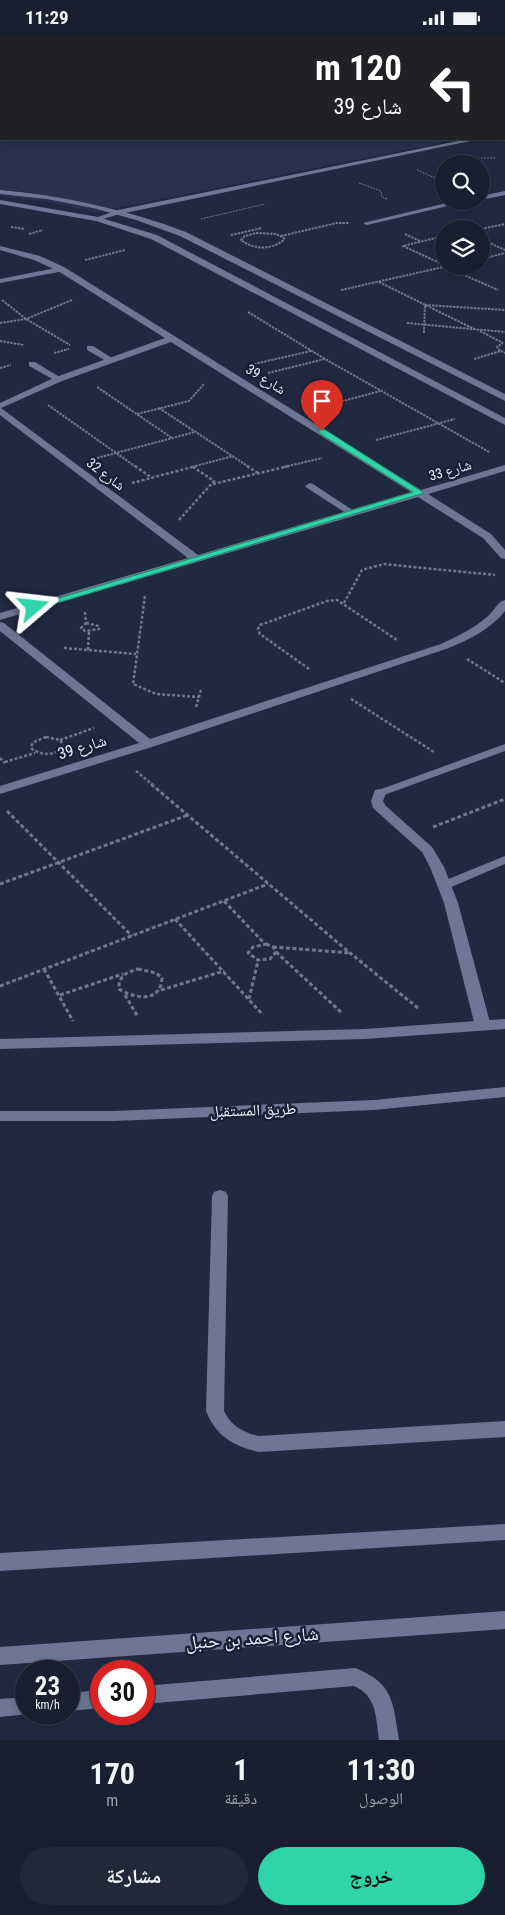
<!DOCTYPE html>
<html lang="ar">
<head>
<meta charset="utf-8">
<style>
  :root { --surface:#191f31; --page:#222739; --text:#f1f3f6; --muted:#9fa2ab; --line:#373d4d; --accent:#30d4aa }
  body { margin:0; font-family:"Roboto Condensed","Noto Naskh Arabic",sans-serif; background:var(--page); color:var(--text); direction:rtl; height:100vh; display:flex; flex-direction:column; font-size:19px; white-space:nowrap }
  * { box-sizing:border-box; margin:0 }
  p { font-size:16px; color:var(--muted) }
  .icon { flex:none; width:28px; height:28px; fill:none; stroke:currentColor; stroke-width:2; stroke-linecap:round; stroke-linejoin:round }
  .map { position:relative; height:1705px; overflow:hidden; direction:ltr }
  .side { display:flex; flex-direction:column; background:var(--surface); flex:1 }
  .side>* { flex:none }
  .top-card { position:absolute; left:0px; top:0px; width:505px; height:105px; box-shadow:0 2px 8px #0003,0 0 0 1px var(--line); direction:rtl; background:#202124; color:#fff; overflow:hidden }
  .controls { position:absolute; left:435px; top:120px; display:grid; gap:10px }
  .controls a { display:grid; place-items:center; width:55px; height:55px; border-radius:50%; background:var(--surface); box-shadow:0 2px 8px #0003,0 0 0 1px var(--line); font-size:25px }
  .speed { position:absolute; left:15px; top:1625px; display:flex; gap:10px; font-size:25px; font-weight:700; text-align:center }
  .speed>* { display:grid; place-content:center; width:65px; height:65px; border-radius:50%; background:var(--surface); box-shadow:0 2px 8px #0003,0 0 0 1px var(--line); line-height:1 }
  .speed small { font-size:12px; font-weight:400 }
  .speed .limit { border:8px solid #d22; background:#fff; color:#111 }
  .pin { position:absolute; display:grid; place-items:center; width:42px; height:42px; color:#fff; margin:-51px -21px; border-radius:50% 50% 50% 0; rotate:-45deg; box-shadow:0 0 5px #0007 }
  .pin .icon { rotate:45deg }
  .me { position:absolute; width:55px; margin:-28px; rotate:73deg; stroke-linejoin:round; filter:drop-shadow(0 0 4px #0008) }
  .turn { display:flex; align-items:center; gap:18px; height:105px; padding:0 20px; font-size:22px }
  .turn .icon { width:65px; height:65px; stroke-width:2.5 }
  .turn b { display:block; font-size:35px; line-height:42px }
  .eta { display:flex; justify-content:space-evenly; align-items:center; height:85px; text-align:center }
  .eta b { font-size:30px; font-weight:700; line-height:35px }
  .action { display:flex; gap:10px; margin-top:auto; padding:10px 20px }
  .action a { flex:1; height:58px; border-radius:30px; background:var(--accent); color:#111; font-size:20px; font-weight:700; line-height:58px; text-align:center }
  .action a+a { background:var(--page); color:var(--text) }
  .status { display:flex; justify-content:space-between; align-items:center; height:35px; padding:0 25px; background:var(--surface); direction:ltr }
  .status svg { height:14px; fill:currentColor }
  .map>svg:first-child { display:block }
  .built { fill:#283250 }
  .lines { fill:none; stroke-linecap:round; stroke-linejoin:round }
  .path-far3 { stroke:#71788c; stroke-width:1; stroke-dasharray:2 1; stroke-linecap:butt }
  .path-far2 { stroke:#71788c; stroke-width:2; stroke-dasharray:2.5 1; stroke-linecap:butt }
  .path-far1 { stroke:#71788c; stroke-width:2.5; stroke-dasharray:3 2; stroke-linecap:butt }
  .path { stroke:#71788c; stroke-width:3; stroke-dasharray:4 2.5; stroke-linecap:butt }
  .service { fill:#6d7793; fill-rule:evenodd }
  .minor { fill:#6d7793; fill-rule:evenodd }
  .tertiary { fill:#6d7793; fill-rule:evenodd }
  .route { fill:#30d4aa; stroke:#1f8a6e }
  .labels { text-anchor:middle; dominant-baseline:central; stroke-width:5; stroke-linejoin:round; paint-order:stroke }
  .far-street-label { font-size:14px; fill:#ebf0fd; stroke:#182036 }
  .street-label { font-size:16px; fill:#ebf0fd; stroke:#182036 }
  .near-street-label { font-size:19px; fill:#ebf0fd; stroke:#182036 }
</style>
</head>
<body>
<div class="status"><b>11:29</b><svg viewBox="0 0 49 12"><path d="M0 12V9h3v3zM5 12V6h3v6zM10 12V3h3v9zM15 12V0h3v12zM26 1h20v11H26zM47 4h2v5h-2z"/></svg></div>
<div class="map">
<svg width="505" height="1705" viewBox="0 0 505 1705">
  <rect width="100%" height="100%" fill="#212941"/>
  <path class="built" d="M0,0H505V95L504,1H1V104H460L96,177L48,167L0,161Z"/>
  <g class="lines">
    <g class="path-far3">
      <path d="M481,123H495"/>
      <path d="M417,135L444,147"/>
      <path d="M359,148L381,156L382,162L387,164"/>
      <path d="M201,184L265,169"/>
    </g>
    <g class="path-far2">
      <path d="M11,192L25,194"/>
      <path d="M481,194L505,189"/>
      <path d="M256,198L276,199L284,203V205C271,215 254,215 241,205L245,201Z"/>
      <path d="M29,199L43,195"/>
      <path d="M405,199L420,206"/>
      <path d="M231,200L262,193"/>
      <path d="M281,201L337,188H349"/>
      <path d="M444,201L403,211L444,230"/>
      <path d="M481,204L505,215"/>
      <path d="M481,224L505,218"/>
      <path d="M85,225L125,215"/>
      <path d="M446,232L498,255"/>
      <path d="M379,247L474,294"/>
      <path d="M341,255L448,231"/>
      <path d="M2,265L26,284L70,310"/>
      <path d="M248,277L325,324L489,417"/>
      <path d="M0,288L26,284L72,265"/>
      <path d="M407,288L505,297"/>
      <path d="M480,296L503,308"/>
      <path d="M424,298L425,270L505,275"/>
      <path d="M0,306L24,310"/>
      <path d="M500,316L497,312L503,308"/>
      <path d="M54,318L69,314"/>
      <path d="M474,324L501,316L505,318"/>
      <path d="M254,329L311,316"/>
      <path d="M0,333L11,330"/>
      <path d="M268,338L325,324"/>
      <path d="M97,352L172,403"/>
      <path d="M48,370L136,432"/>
      <path d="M321,372L380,356"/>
      <path d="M159,373L249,432"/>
      <path d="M137,379L189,366L204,349"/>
      <path d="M376,405L455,384"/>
      <path d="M97,423L195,397"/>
      <path d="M192,432L233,421"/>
      <path d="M284,432L322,423"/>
    </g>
    <g class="path-far1">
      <path d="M135,431L152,443"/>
      <path d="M247,431L258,438"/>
      <path d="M132,448L196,431"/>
      <path d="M213,449L289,431"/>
      <path d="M179,485L214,446L193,432"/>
      <path d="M145,561L133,649L156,659L199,662"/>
      <path d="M344,568L362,535L384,529L495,540"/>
      <path d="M85,577L86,588"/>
      <path d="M86,588L99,591V594L85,596L81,593Z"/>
      <path d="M64,613L136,619"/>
      <path d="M88,615L89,597"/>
      <path d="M467,624L505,648"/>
      <path d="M309,634L260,599L258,594L260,590L327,566L337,565L397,605"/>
      <path d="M351,664L434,717"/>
      <path d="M196,672L201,655"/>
      <path d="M46,702L60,705L64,711C55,721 43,721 32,714L31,711L34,707Z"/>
      <path d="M60,705L94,693"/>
      <path d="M0,723L5,728"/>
      <path d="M5,727L35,718"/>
      <path d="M136,736L153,750"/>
    </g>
    <g class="path">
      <path d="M151,749L350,918L418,973"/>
      <path d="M7,776L132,901"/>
      <path d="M433,792L505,764"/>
      <path d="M0,849L188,780"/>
      <path d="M224,866L265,909"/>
      <path d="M175,884L263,980"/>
      <path d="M266,909L273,912L276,917L270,924L258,925L248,918L253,912Z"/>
      <path d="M273,912L350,918"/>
      <path d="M276,917L342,978"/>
      <path d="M44,934L73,986"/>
      <path d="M138,934L156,938L162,943C161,968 135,964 119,954C118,941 127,937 138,934Z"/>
      <path d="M0,951L268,849"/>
      <path d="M161,955L224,936"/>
      <path d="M60,960L123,939"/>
      <path d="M125,960L138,982"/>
      <path d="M249,964L258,926"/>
    </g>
    <g class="service">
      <path d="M61,232H64V236L0,248V244Z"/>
      <path d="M87,311H93L115,325L108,327L87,315Z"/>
      <path d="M29,327H35L63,344L56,346L29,331Z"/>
      <path d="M310,448L313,449L357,478L352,481L349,480L307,453L305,451Z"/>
      <path d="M505,709V716L384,760L380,762L374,758L376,756Z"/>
      <path d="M505,821V829L449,853L445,854L439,850L441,847Z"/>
      <path d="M355,1633C394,1648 393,1668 399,1705H379C376,1683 377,1661 354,1651L144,1669V1651Z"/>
      <path d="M101,1655V1673L69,1676V1658Z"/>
      <path d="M26,1662V1679H29L0,1682V1664Z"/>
    </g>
    <g class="minor">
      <path d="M139,0H169L170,1H140Z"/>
      <rect x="504" y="96" width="1" height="4"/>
      <path d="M468,104H480L120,179L96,186L92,184L118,175Z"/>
      <path d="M505,156V160L481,165V161Z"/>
      <path d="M455,166H469L367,190L363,188Z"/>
      <path d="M0,211L40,221L64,232L421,455L505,430V436L428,459L491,499L505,515V524L501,523L483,503L418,462L0,585V578L188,523L0,380V368L56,342L165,303L58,236L34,225L0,215ZM171,307L411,457L198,520L1,373L62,346Z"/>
      <path d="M505,565V576C491,594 470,604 449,613L152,712L0,759V751L139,708L0,596V587L4,588L150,704L441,609C458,601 475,593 488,581C494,576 498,566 505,565Z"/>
      <path d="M380,754L386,758L383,766L386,771L432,812L444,832L458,868L491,991L488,994H478L475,991L444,868L430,832L422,817L373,773L371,766L375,755Z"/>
      <path d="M220,1155L226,1157L228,1161L224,1376C231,1391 244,1398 259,1401L505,1386V1402L259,1417C233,1411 216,1401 206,1376L212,1161L214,1157Z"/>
    </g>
    <g class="tertiary">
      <path d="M0,155C64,161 125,174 186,197L505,359V366L180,201L136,185L93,173L47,164L0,159Z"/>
      <path d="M0,165L98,182L157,200L505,383V390L151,204L96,186L0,169Z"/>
      <path d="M505,984V994L365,1004L0,1014V1004L365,994Z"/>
      <path d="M505,1052V1062L374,1075L114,1086H0V1076H114L374,1065Z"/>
      <path d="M505,1489V1505L0,1536V1518Z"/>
      <path d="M505,1576V1594L0,1630V1612Z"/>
    </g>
  </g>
  <path class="route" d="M319,394H324L424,458L37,574H34L29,572L413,457L319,398Z"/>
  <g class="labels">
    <g class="far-street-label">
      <text transform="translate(266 344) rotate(32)">شارع 39</text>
      <text transform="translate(450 435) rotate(-16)">شارع 33</text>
      <text transform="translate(106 439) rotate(37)">شارع 32</text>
    </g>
    <g class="street-label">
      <text transform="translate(82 712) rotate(-17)">شارع 39</text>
      <text transform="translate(253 1075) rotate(-2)">طريق المستقبل</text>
    </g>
    <g class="near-street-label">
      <text transform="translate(252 1603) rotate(-4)">شارع احمد بن حنبل</text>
    </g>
  </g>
</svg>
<div class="controls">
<a><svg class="icon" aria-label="search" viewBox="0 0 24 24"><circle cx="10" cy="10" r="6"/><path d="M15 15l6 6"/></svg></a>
<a><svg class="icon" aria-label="layers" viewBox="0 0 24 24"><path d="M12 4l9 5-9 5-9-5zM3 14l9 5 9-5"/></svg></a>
</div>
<div class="speed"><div>23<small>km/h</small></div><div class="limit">30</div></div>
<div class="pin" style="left:322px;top:396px;background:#d93025"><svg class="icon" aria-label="arrive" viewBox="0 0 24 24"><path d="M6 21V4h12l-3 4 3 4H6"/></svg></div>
<svg class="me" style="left:34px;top:572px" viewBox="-20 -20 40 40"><path d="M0-17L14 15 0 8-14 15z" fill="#30d4aa" stroke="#fff" stroke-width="4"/></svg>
<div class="top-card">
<div class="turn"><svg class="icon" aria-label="left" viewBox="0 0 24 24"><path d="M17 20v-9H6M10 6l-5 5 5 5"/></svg><div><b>120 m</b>شارع 39</div></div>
</div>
</div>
<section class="side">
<div class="eta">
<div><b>11:30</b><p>الوصول</p></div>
<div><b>1</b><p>دقيقة</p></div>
<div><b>170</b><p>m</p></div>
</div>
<div class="action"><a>خروج</a><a>مشاركة</a></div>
</section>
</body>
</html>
